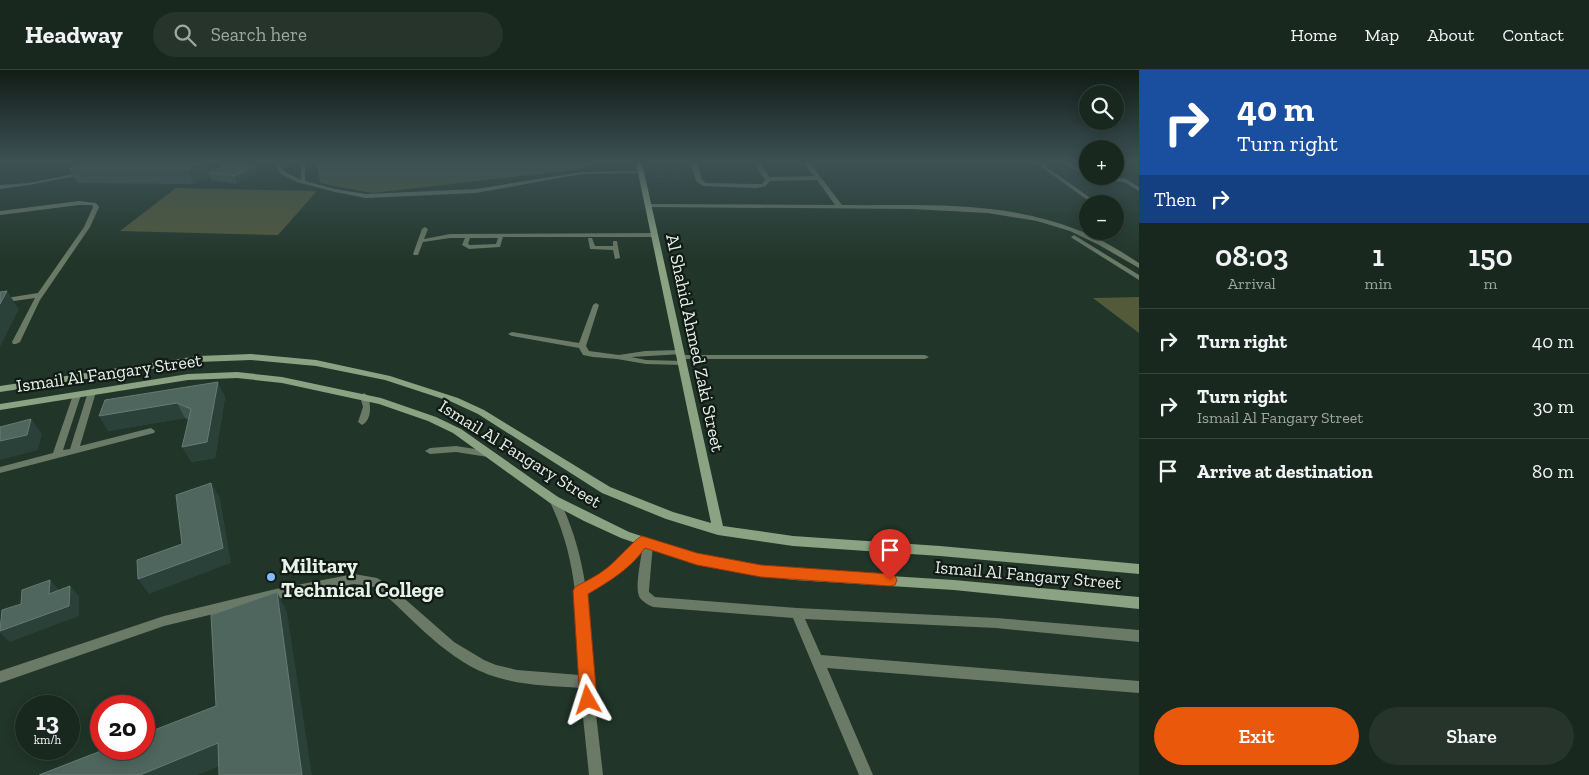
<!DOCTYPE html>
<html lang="en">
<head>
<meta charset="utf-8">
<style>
  :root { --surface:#19281f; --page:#26342c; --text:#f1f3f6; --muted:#9fa6a4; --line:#37443d; --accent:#ea580c }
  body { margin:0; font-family:"Zilla Slab",serif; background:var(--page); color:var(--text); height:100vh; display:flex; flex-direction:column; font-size:19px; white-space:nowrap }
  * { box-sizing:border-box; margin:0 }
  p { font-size:16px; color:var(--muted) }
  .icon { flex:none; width:28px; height:28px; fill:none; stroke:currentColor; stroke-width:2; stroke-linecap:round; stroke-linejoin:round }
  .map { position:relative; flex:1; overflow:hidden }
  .drawer { display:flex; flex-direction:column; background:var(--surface); width:450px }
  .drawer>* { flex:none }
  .banner { background:#1a4fa0; color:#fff; overflow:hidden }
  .controls { position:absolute; left:1079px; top:15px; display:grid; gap:10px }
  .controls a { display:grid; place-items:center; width:45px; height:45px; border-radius:50%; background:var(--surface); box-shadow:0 2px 12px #0003,0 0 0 1px var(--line); font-size:25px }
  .speed { position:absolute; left:15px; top:625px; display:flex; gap:10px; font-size:25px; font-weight:700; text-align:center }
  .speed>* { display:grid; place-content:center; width:65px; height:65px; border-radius:50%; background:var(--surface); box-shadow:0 2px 12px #0003,0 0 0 1px var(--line); line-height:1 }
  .speed small { font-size:12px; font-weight:400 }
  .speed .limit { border:8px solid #d22; background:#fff; color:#111 }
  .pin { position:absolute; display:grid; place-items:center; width:42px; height:42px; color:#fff; margin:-51px -21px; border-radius:50% 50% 50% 0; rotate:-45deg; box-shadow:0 0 5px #0007 }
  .pin .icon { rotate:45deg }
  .me { position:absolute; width:55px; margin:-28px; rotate:354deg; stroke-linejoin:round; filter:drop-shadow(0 0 4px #0008) }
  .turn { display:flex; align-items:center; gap:18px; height:105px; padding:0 15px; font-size:22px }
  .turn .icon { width:65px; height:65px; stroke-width:2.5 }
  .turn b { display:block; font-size:35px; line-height:42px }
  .then { display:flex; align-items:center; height:48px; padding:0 15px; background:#0003; gap:10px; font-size:19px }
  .eta { display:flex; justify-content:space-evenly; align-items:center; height:85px; text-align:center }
  .eta b { font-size:30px; font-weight:600; line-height:35px }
  .cta { display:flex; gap:10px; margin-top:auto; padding:10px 15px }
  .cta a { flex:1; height:58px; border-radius:30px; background:var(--accent); color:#fff; font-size:20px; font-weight:600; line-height:58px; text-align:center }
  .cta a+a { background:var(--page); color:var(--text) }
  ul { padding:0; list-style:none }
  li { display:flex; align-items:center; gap:15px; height:65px; padding:0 15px; border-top:1px solid var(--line) }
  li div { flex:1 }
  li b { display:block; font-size:19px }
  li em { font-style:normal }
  header { display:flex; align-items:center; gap:30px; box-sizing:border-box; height:70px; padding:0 25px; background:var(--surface); border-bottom:1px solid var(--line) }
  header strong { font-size:24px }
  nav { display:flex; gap:28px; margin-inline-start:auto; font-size:18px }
  .search { width:350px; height:45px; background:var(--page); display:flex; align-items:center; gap:12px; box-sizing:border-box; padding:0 18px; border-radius:28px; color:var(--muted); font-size:19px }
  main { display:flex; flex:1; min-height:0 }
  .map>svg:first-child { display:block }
  .green { fill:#535a3a }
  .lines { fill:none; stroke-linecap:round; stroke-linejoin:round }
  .path { stroke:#6b7c72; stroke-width:2; stroke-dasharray:0.5 2.5; stroke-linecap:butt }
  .lane { fill:#6b7a66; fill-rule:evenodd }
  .street { fill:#6b7a66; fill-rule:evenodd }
  .secondary { fill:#8ba383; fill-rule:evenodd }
  .wall { fill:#3c554e }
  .shaded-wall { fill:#294138 }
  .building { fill:#4e665e; stroke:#667b74 }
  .route { fill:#ea580c; stroke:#983908 }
  .poi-dot { fill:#83bcfa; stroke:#111a15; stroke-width:2 }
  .labels { text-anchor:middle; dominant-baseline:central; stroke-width:4.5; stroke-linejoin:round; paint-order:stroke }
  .street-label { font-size:18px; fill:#e5f1e9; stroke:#111a15 }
  .near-poi-label { font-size:21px; font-weight:bold; fill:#e5f1e9; stroke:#111a15; text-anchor:start }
</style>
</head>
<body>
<header>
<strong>Headway</strong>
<div class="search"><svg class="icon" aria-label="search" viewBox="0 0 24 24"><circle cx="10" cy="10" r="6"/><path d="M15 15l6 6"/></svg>Search here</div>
<nav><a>Home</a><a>Map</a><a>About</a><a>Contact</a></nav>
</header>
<main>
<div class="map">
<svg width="1139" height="705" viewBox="0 0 1139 705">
  <rect width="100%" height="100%" fill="#213529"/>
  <g class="green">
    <path d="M317,93H591L581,99L372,123L320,113Z"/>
    <path d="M176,118L317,121L278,165L120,161Z"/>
    <path d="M1139,227V263L1093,228Z"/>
  </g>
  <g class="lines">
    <path class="path" d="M651,106H687"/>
    <g class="lane">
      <path d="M274,93H278L285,102L301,110V93H305V111L335,119L366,124L476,119L582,102L641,101L643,102L641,103L582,104L476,123L366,128L335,122L297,112L281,104Z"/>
      <path d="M1036,93H1041L1099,134H1093Z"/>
      <path d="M1063,93H1068L1088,103V106L1116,109L1124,108L1139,117V121L1124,112L1101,110L1085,105Z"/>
      <path d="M84,102L86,103V104L29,115L0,119V115L29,113Z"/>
      <path d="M79,131L96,133L99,137L90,157L40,230L20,272L16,274H13L12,272L35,228L0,233V229L38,223L84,157L93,137L92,135H79L0,145V141Z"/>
      <path d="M425,157L428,159L424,169L450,164L655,163L658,165L655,167H503L500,177L469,179L462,175L465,168H450L423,172L418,185H414L413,184L422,159ZM470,168H498L496,174L470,175L468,174Z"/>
      <path d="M588,168H592L595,176H613V171H617L620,188L615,189L613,180L590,179Z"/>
      <path d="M596,233L599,235L586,276L589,281L619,285L645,281L680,280L684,282L683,284L631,287L646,290L683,291L687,293L683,295L646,294L617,289L593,287L583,285L579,278L512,266L508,264L512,262L579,273L593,235Z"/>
      <path d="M678,285H925L929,287L925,289H681L677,287Z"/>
      <path d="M92,319L96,322L80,376L151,358L155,361L154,363L0,403V397L53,383L73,325L77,322L81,325L63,380L70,379L88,322Z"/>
      <path d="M364,323L368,326C371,336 372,350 362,355L358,352L363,337L360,326Z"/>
      <path d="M456,376L488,381L493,384L488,387L456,382L430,384L425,381L430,378Z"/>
      <path d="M554,426L558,427C572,455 580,482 585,513L602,503L618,491L638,469L642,468L652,471L653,474L649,520V522L655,527L797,538L996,548L1139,560V572L996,558L805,549L821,585L1139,611V623L827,598L873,705H859L793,548L653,537C648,535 643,532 640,528C634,520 641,490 642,480L618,504L587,524L593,618L603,705H589L580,618C556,616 531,616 507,610C455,599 420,556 382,522L374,517L354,514L276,529L164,556L0,613V601L164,546L276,519L354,504L377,508L390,516L454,572L484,590L496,595L517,600L580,605C577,541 578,489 549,430L550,427Z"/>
    </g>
    <g class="street">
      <path d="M691,93H697L702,110L706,113L756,114H762L765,110L754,93H760L769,107L814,106L804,93H810L842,135C919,136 1002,130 1075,159C1098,167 1119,180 1139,193V198L1099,175L1070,161L1037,151L988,143L912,139L647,137L646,136L649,134L835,135L817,110L770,111L766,116L756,118L703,116L696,111Z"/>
      <path d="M1074,165L1139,205V210L1072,168L1071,167Z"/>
    </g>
    <g class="secondary">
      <path d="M636,93H642L723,456L793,466L940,476L1139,494V504L940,486L793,476L718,465L666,449L602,423L478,344L452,332L385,310L316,296L251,290L198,292L0,322V316L198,286L251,284L316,290L390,306L458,328L484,340L610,417L673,442L711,453Z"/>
      <path d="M237,302L282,307L381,328L436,347L461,359L558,427L629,462L697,484L761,496L794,500L954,510L1139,527V539L954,520L794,510L761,506L697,494L621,468L584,451L550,433L453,363L428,351L379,334L282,313L237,308L188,310L0,340V334L188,304Z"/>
    </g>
  </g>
  <g class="wall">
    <path d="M209,93L212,101L257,104L237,114L212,110L210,106L193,114L78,113L70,99Z"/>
    <path d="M225,327L215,388L191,392L189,350L185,348L108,361L105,330Z"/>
  </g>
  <g class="shaded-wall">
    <path d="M202,93H209L213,103H209L210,106L193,114L188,99Z"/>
    <path d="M255,96L257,104L237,114L235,106Z"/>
    <path d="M7,221L19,239L0,277V234Z"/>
    <path d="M218,312L225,327L215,388L191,392L182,377Z"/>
    <path d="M177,333L185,348L108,361L99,346Z"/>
    <path d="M31,349L42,364L38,380L0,390V371Z"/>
    <path d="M211,413L220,428L231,493L149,524L138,509L223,478Z"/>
    <path d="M50,510L59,520L49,524Z"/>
    <path d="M70,516L79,526V546L10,572L0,563V561Z"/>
    <path d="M277,522L287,542L312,705H302Z"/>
    <path d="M218,673L232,691L198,705H140Z"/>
  </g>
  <g class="building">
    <path d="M84,93H202L188,99H70Z"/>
    <path d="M229,93H232L255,96L235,106L209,103Z"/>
    <path d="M7,221L0,234V222Z"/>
    <path d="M218,312L207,372L182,377L191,339L177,333L99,346L105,330Z"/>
    <path d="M31,349L27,365L0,371V357Z"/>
    <path d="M211,413L223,478L138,509L137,490L182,474L176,425Z"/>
    <path d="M50,510L49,524L70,516L69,536L0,561L2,540L21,534L22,520Z"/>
    <path d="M277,522L302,705H219L218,673L140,705H39L106,679H144V664L216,636L211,545Z"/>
  </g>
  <linearGradient id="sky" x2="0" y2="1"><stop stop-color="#121d17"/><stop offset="0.48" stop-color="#3d5154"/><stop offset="1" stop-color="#3d5154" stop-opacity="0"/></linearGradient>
  <rect width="1139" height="192" fill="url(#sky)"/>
  <path class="route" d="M642,466L697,483L761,495L890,504L895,506L897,510L895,515L890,516L761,507L697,495L645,478C630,499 610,511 588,524L597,630L594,636L588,639L582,636L580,630L573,521L575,517C586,511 597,506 607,498C615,492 636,468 642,466Z"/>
  <circle class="poi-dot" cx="271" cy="507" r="5"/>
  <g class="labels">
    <g class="street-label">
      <text transform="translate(695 273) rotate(78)">Al Shahid Ahmed Zaki Street</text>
      <text transform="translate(109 303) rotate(-8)">Ismail Al Fangary Street</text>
      <text transform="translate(520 384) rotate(32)">Ismail Al Fangary Street</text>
      <text transform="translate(1028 505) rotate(5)">Ismail Al Fangary Street</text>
    </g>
    <g class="near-poi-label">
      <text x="281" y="495">Military<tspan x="281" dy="24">Technical College</tspan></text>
    </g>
  </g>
</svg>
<div class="controls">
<a><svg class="icon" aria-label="search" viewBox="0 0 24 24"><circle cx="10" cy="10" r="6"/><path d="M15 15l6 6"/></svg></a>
<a>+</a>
<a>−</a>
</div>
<div class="speed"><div>13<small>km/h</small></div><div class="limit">20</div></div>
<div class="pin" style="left:890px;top:510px;background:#d93025"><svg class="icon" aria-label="arrive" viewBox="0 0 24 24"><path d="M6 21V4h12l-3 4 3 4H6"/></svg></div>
<svg class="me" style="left:588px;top:630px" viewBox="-20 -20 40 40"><path d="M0-17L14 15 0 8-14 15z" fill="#ea580c" stroke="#fff" stroke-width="4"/></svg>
</div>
<section class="drawer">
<div class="banner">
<div class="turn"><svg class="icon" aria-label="right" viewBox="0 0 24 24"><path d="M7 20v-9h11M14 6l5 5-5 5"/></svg><div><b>40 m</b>Turn right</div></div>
<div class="then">Then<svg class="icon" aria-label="right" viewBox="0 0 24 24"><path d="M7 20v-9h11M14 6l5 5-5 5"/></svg></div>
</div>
<div class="eta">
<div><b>08:03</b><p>Arrival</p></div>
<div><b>1</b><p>min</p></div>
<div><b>150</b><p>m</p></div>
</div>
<ul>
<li><svg class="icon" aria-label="right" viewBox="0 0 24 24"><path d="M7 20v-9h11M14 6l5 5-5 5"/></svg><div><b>Turn right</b></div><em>40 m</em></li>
<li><svg class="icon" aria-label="right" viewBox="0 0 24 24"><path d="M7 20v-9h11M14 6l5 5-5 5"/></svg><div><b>Turn right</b><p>Ismail Al Fangary Street</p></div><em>30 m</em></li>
<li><svg class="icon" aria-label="arrive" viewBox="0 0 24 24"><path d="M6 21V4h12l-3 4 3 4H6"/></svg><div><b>Arrive at destination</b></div><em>80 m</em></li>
</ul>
<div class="cta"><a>Exit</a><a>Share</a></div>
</section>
</main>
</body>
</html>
